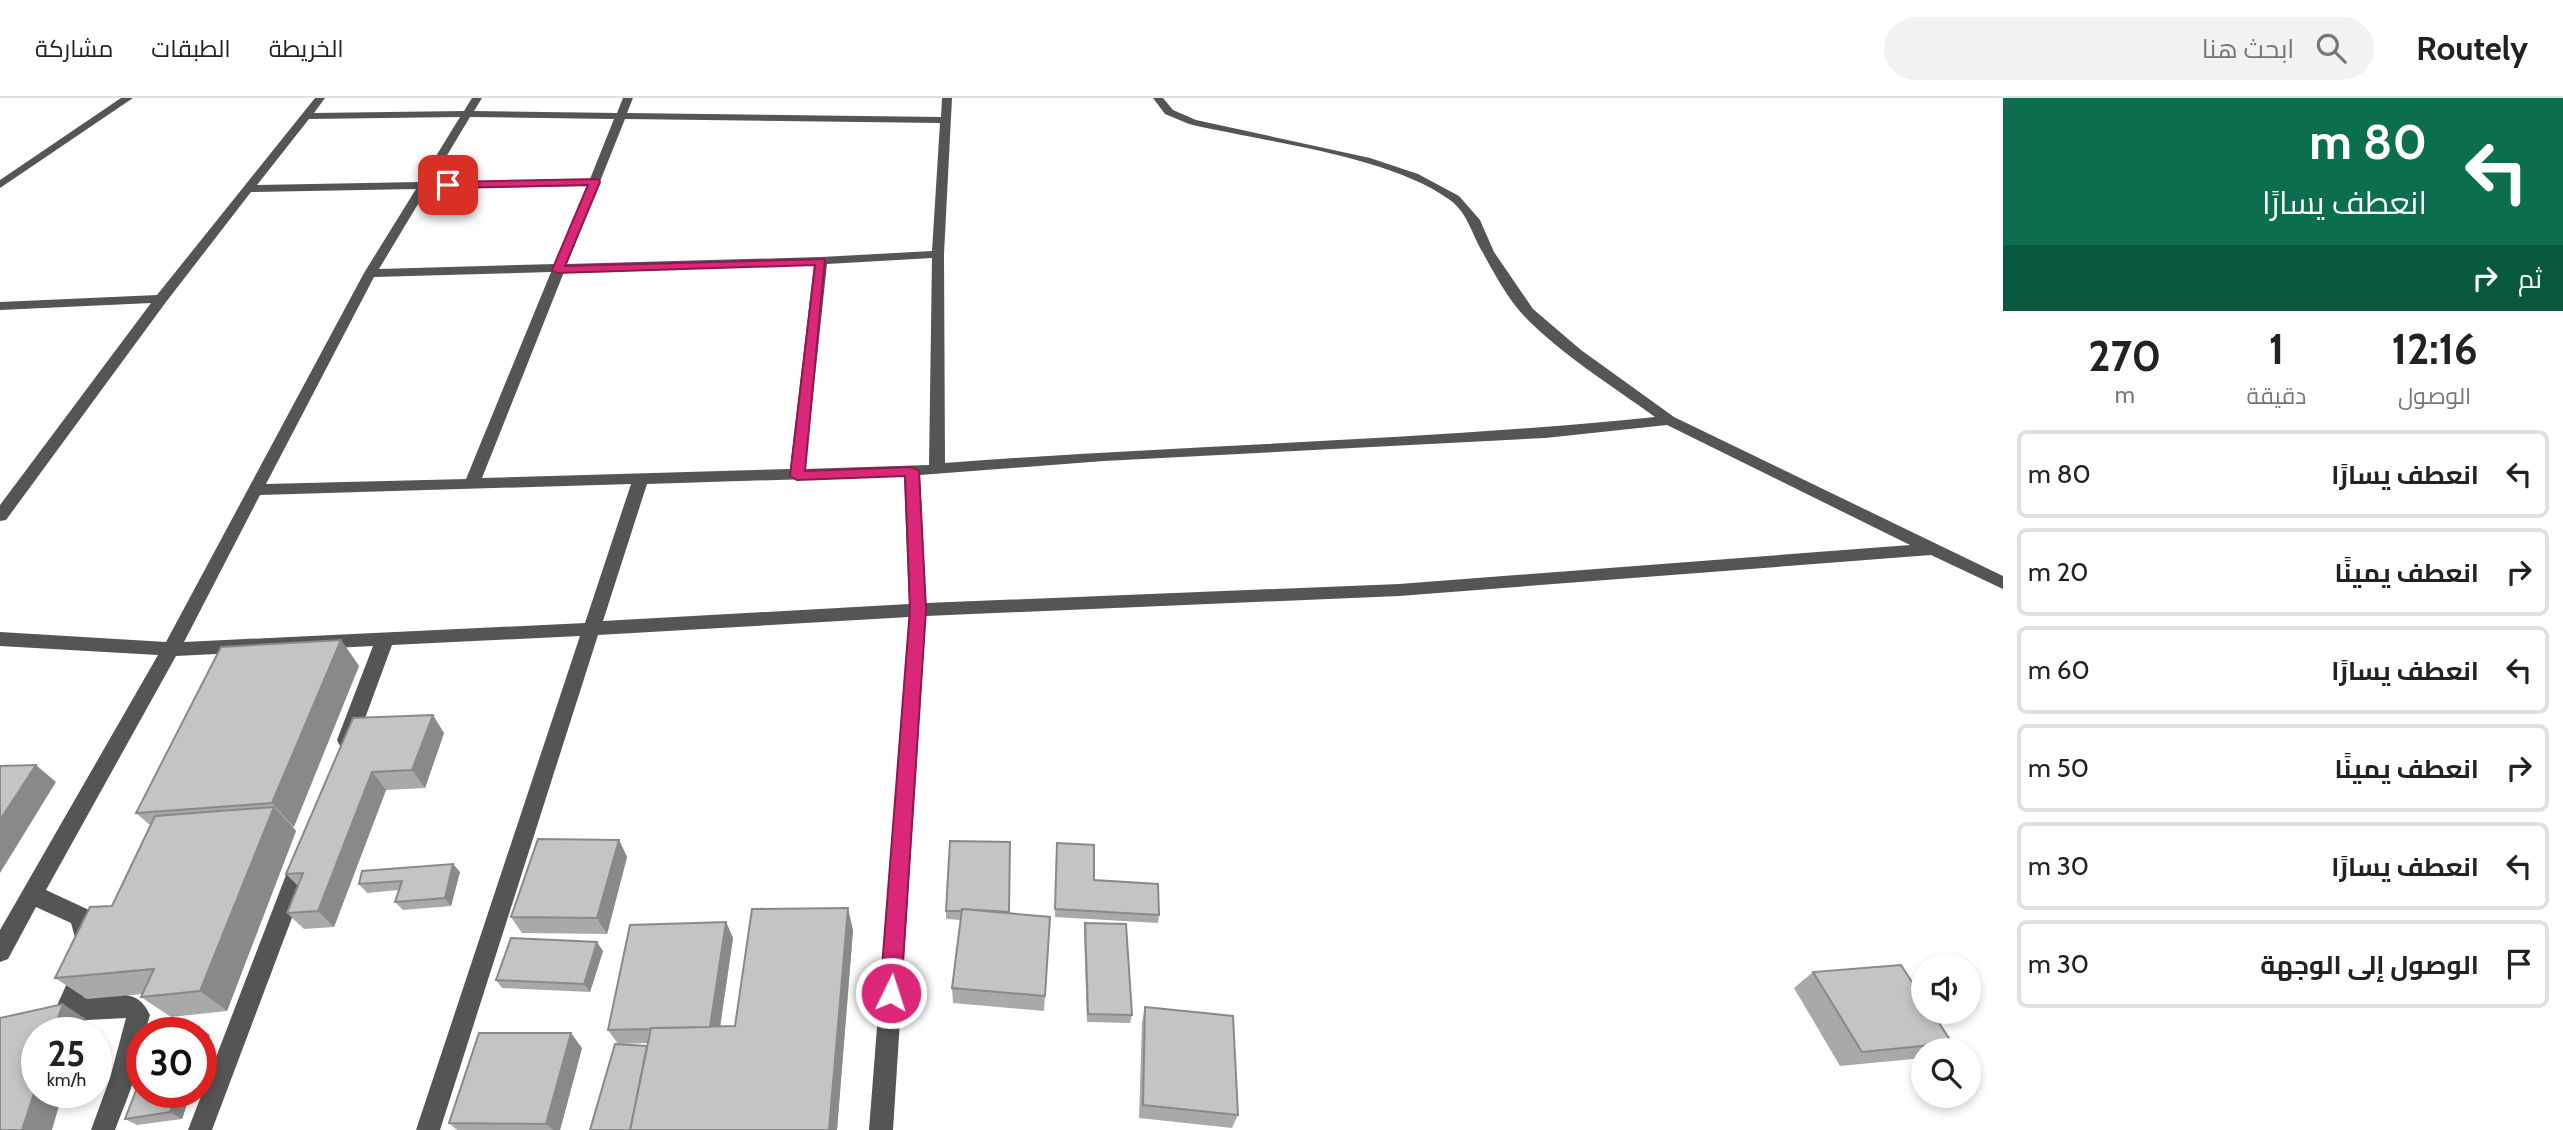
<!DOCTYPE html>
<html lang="ar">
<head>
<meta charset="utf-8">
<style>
  :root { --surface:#fff; --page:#f2f2f2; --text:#222; --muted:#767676; --line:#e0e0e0 }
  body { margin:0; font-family:Cabin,Cairo,sans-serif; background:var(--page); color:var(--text); direction:rtl; height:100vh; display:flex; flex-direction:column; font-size:26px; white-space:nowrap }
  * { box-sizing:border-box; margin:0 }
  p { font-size:23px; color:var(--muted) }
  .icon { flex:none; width:38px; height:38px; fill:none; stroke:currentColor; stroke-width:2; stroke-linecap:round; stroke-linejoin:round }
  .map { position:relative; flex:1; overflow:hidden; direction:ltr }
  .panel { display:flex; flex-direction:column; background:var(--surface); width:560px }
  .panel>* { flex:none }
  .hud { background:#0b6e4f; color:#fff; overflow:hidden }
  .fabs { position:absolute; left:1911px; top:856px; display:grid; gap:14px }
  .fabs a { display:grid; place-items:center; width:70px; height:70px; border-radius:50%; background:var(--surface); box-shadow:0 4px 10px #0003; font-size:35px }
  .speed { position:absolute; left:21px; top:919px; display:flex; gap:14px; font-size:35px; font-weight:700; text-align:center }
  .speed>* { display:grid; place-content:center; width:91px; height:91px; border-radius:50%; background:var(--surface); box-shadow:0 4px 10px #0003; line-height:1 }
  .speed small { font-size:18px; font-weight:400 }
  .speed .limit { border:10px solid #d22; background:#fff; color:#111 }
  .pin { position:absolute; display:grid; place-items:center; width:60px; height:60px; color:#fff; margin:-30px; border-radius:14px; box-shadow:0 4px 10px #0006 }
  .me { position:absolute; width:77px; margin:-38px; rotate:4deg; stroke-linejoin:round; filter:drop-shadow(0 0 5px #0008) }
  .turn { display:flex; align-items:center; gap:24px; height:147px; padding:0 21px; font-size:32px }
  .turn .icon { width:91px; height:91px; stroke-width:2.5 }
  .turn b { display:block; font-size:49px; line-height:60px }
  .then { display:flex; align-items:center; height:66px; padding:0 21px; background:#0003; gap:14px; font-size:26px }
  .eta { display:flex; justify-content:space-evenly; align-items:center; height:119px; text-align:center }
  .eta b { font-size:42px; font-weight:800; line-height:49px }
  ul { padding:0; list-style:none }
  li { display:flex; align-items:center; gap:21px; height:88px; margin:0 14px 10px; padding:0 7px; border:4px solid var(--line); border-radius:10px }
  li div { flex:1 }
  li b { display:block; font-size:26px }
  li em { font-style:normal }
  header { display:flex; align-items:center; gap:42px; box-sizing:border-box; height:98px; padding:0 35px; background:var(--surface); border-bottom:2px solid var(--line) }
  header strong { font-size:33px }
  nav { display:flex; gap:38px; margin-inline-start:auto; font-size:24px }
  .search { width:490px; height:63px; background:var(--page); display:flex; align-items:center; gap:18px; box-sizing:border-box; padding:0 24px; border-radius:38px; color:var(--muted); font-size:26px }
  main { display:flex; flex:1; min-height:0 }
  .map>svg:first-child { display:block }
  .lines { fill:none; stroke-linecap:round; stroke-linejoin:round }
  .minor { fill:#555; fill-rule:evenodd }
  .wall { fill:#a9a9a9; fill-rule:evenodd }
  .shaded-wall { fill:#898989 }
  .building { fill:#c4c4c4; stroke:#898989; stroke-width:2 }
  .route { fill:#db2777; stroke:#8e194d; stroke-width:2 }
</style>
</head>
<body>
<header>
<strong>Routely</strong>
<div class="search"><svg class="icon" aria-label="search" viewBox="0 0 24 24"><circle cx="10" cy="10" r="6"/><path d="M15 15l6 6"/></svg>ابحث هنا</div>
<nav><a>الخريطة</a><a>الطبقات</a><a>مشاركة</a></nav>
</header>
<main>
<section class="panel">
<div class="hud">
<div class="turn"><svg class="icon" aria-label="left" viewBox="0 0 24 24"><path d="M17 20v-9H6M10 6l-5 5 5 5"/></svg><div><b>80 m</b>انعطف يسارًا</div></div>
<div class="then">ثم<svg class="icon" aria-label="right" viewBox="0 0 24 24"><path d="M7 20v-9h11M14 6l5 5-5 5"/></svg></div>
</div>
<div class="eta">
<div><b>12:16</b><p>الوصول</p></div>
<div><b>1</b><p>دقيقة</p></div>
<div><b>270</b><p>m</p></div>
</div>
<ul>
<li><svg class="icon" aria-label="left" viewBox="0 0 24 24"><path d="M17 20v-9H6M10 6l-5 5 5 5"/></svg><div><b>انعطف يسارًا</b></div><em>80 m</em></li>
<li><svg class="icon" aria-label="right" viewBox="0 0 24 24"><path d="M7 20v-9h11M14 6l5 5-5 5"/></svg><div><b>انعطف يمينًا</b></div><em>20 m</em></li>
<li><svg class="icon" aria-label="left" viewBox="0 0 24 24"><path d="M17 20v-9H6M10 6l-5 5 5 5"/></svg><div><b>انعطف يسارًا</b></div><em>60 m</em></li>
<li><svg class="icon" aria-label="right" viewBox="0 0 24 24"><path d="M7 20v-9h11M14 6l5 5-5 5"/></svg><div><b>انعطف يمينًا</b></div><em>50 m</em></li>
<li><svg class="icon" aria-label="left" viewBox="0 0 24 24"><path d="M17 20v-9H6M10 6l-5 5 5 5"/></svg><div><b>انعطف يسارًا</b></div><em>30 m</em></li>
<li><svg class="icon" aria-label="arrive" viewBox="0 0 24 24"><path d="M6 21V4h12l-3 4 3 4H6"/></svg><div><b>الوصول إلى الوجهة</b></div><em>30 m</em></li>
</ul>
</section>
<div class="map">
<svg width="2003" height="1032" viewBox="0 0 2003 1032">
  <rect width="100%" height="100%" fill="#fff"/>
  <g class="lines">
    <g class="minor">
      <path d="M121,0H133L0,90V82Z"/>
      <path d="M315,0H325L314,15L464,13L472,0H482L474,13L617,15L623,0H633L627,15L941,19L942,0H952L944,156L945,365C1181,347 1419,343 1655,319C1611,287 1562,257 1524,218C1508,201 1494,175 1483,155C1472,137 1468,115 1450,102C1388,57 1264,44 1189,26L1165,16L1153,0H1163L1173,12L1196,22L1370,60L1418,76L1459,98L1480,122L1494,154L1533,211L1581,252L1674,319L2003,478V491L1931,457L1399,498L926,518L893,1032H869L909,519L598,537L440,1032H416L580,538L392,547L357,642L354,648L347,650L340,648L337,642L373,548L176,558L46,792L89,812L98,847L95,854L87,858L79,854L71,825L36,809L8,861L0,864V832L158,557L0,548V534L166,544L364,175L416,91L251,94L166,204L6,422L0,423V407L151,205L0,212V204L157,197ZM460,19L420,84L257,87L309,21ZM470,19L614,21L590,81L431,84ZM625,21L940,25L932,153L821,159L567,166ZM587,88L555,166L379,171L427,91ZM932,160L929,367L805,371L827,166ZM814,167L790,371L482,380L564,174ZM551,174L466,381L266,386L374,179ZM1667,327L1910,447L1399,486L926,505L920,377L1104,363L1545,340ZM904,378L909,506L603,523L647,386ZM631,386L585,525L184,544L260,397Z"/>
      <path d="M302,755L309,757L313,764L212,1032H188L291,764L295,757Z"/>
      <path d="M84,862L92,865L95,873L84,900C111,898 137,887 150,917L145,934H142C142,968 127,1001 115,1032H91L110,980L126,920L67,923L59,920L55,912L76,865Z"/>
    </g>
  </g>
  <g class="wall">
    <path d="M341,542L359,568L293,729L296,733L227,913L171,919L141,899L143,896L87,901L55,880L112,808L151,728L136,715Z"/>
    <path d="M353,620L444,635L425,690L386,692L334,829L304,831L287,815L298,788L286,776Z"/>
    <path d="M619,742L627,759L607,836L522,835L511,819Z"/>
    <path d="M1056,754L1094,782L1159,817L1158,825L1055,819Z"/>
    <path d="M460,774L451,808L403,812L395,804L399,792L367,795L359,786Z"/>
    <path d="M946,813L1009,815L1050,819L1044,913L953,905L952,890L961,822L946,821Z"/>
    <path d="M726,824L733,840L720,929L735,928L853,832L837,1032L618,946L608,932ZM648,945L647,948L618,946Z"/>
    <path d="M1085,825L1132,917L1130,925L1087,924L1084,834Z"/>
    <path d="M603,853L590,894L502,890L496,882Z"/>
    <path d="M1813,874L1952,945L1940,952H1923V960L1840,968L1794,890Z"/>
    <path d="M1145,909L1238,1017L1232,1030L1139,1020L1142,924Z"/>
    <path d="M582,950L560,1032H457L449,1025Z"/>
    <path d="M142,994H191L182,1021L137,1027L125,1021Z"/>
  </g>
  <g class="shaded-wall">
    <path d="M341,542L359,568L294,729L272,705Z"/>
    <path d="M433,617L444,635L425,690L412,672Z"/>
    <path d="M36,667L56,684L0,775V722Z"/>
    <path d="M372,674L386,692L334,829L318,813Z"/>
    <path d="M274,709L296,733L227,913L200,893Z"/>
    <path d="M619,742L627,759L607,836L597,820Z"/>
    <path d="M453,766L460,774L451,808L445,800Z"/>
    <path d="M848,810L853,832L837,1032H829Z"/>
    <path d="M726,824L733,840L718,943L710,929Z"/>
    <path d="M597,844L603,853L590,894L584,886Z"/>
    <path d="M63,906L86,921L82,934H53Z"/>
    <path d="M199,929L210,937L201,963V934H197Z"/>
    <path d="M571,935L582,950L560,1032H553L546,1026Z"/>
    <path d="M37,986V994H63L52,1032H22Z"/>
    <path d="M177,994H191L182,1021L170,1014Z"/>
  </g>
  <g class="building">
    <path d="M341,542L272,705L136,715L221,549Z"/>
    <path d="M433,617L412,672L372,674L318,813L287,815L303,775L286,776L353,620Z"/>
    <path d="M36,667L0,722V668Z"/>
    <path d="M274,709L200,893L141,899L154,871L55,880L90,809L112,808L155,718Z"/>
    <path d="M538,741L619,742L597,820L511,819Z"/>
    <path d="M950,743L1010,744L1009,814L962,811V813H946Z"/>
    <path d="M1057,745L1094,747V782L1158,786L1159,817L1055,811Z"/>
    <path d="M453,766L445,800L395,804L402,783L359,786L362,773Z"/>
    <path d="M848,810L829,1032H630L651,930L735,928L752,811Z"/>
    <path d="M962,811L1050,819L1045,898L952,890Z"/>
    <path d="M726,824L710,929L651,930L650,931L608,932L630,827Z"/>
    <path d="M1085,825L1126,826L1132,917L1088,916Z"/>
    <path d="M511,840L597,844L584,886L496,882Z"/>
    <path d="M1901,867L1923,901V914H1932L1952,945L1862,954L1813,874Z"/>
    <path d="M63,906L53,934H37V986L22,1032H0V920Z"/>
    <path d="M1145,909L1233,918L1238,1017L1143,1007Z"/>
    <path d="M199,929L197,934H163Z"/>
    <path d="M479,935H571L546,1026L449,1025Z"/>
    <path d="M615,946L647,948L630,1032H590Z"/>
    <path d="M142,977V994H177L170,1014L125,1021Z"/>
  </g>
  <path class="route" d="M598,81L600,84L565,168L825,161L805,373L912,369L919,373L926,511L901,895L898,902L891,905L883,902L880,895L910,511L905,378L797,382L790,378L815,167L557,175L552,172L588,87L448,90L443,87L448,84Z"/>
</svg>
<div class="fabs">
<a><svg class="icon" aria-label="sound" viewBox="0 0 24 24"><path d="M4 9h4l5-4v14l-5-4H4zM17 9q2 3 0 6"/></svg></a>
<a><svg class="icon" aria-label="search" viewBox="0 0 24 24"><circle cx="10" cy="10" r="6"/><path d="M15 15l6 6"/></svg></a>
</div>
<div class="speed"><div>25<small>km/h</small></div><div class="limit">30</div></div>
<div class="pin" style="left:448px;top:87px;background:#d93025"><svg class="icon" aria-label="arrive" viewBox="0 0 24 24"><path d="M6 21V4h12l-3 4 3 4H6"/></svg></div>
<svg class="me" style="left:891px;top:895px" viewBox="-20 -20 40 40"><circle r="17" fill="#db2777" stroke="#fff" stroke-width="3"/><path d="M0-11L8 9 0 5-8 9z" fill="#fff"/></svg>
</div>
</main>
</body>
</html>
